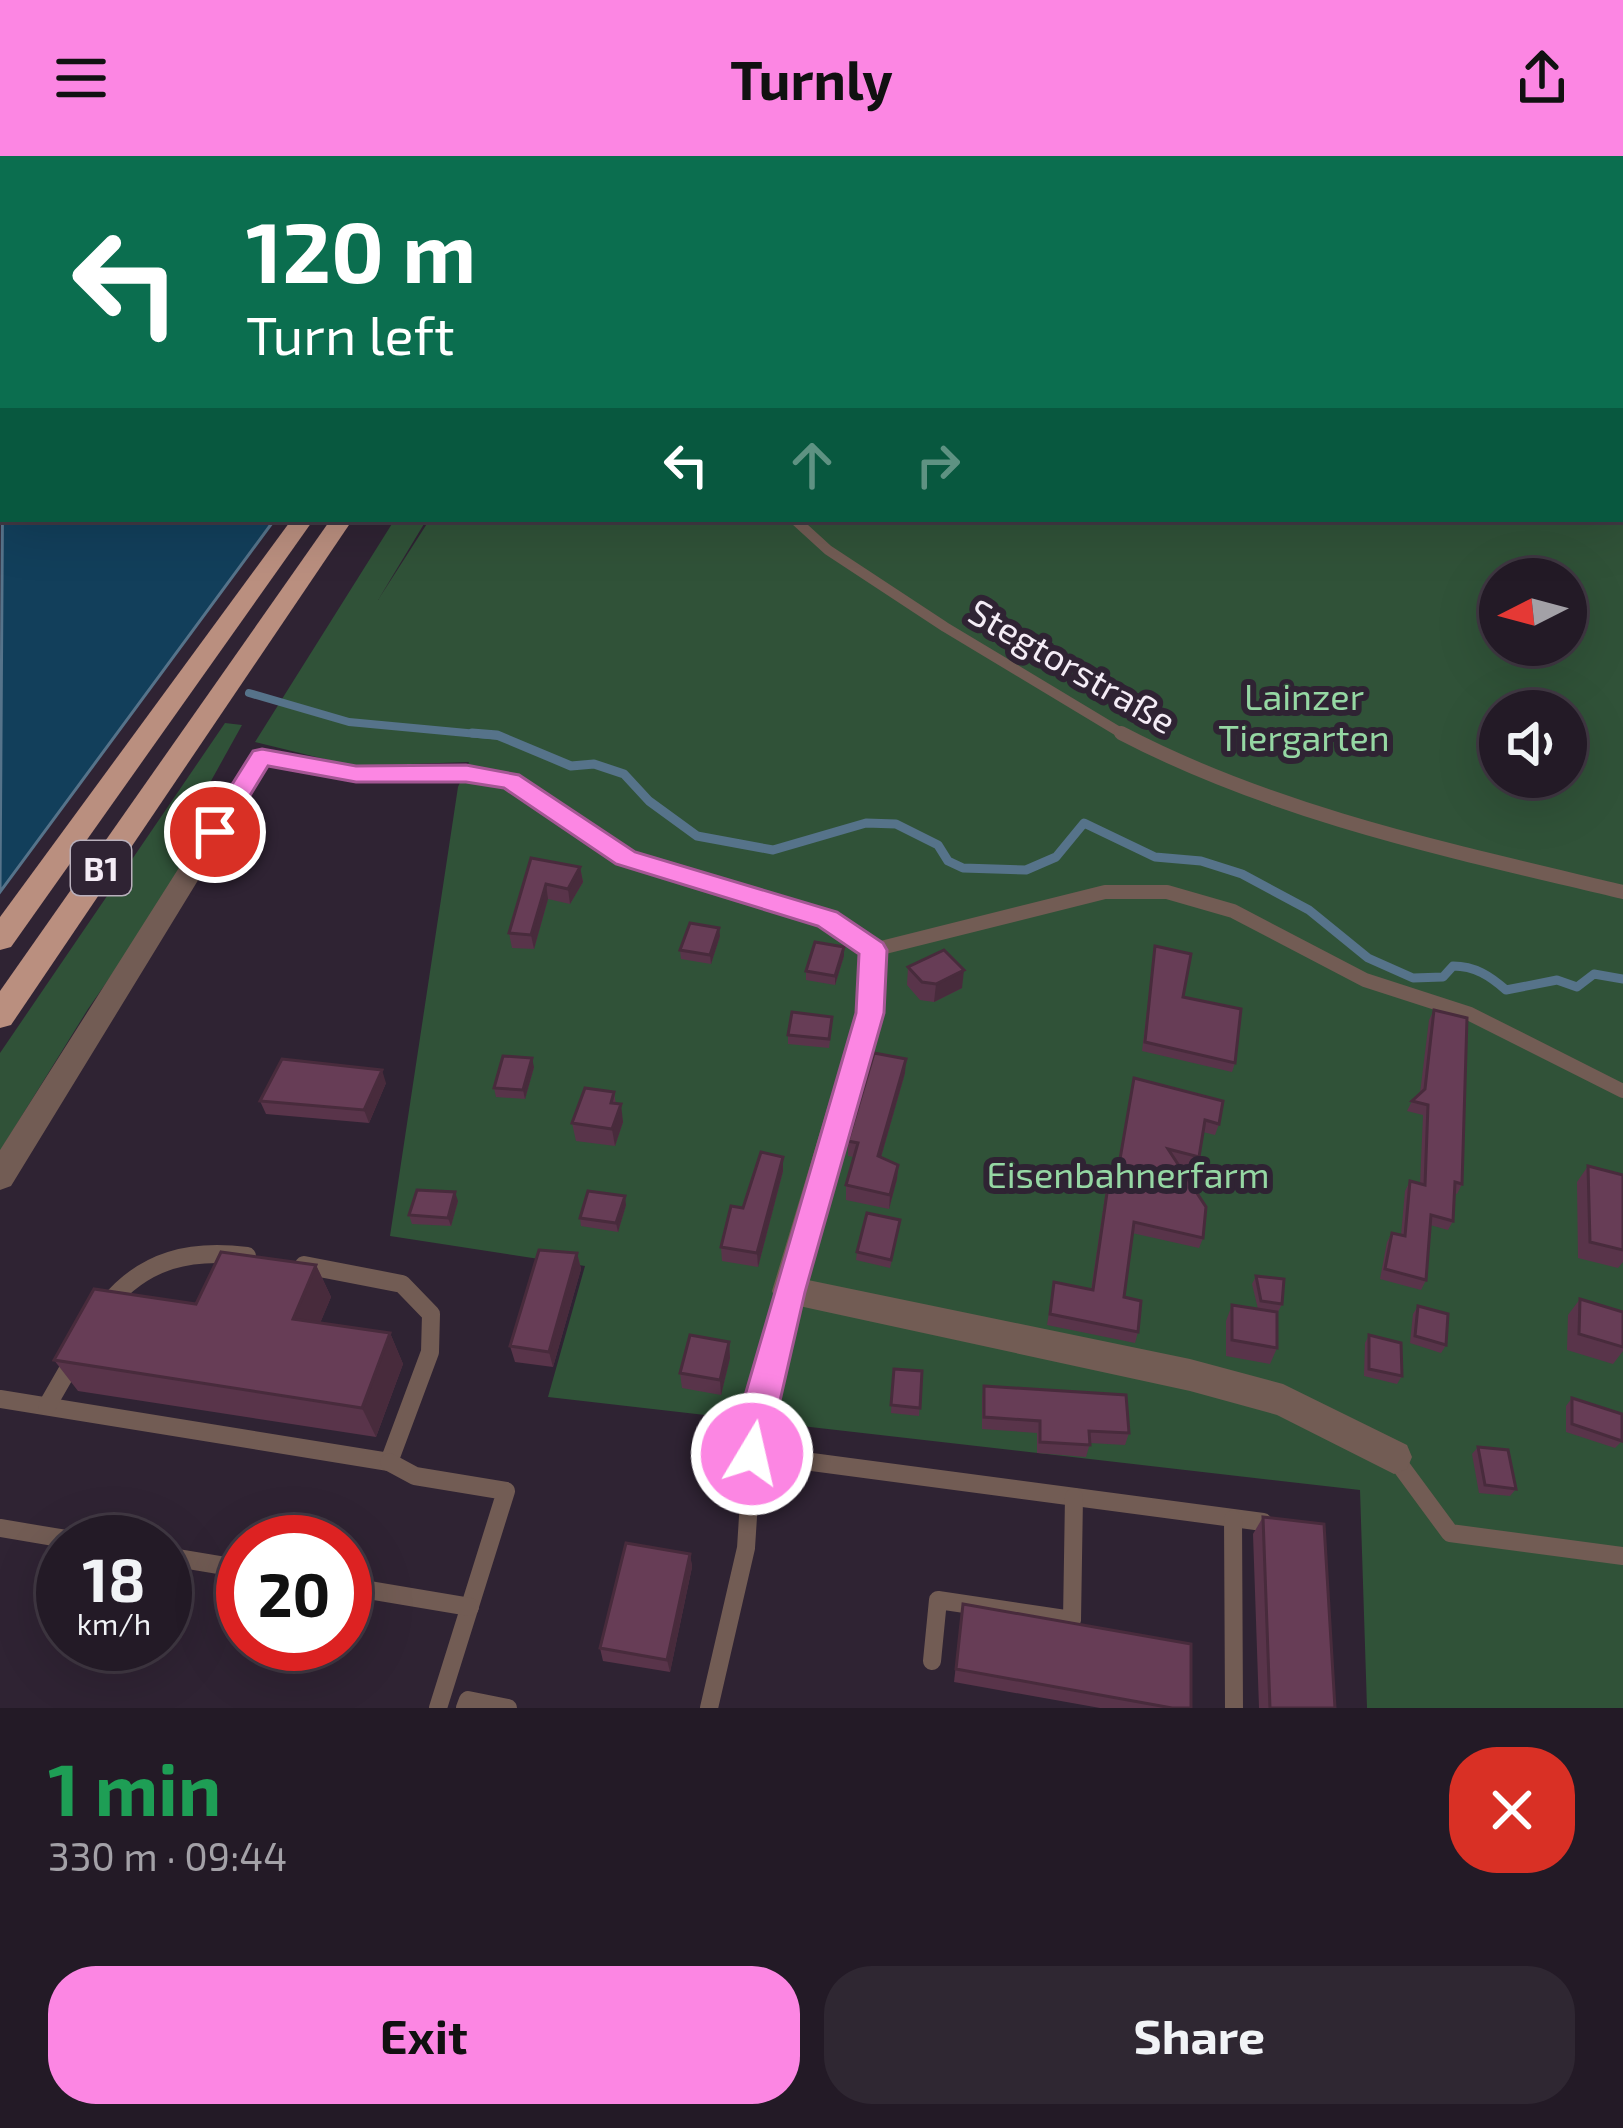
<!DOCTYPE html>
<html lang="en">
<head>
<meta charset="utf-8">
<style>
  :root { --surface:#231a26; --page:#2f2732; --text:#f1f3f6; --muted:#a3a1a7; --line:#403843; --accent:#fc86e3 }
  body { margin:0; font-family:"Exo 2",sans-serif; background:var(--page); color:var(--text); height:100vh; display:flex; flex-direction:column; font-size:45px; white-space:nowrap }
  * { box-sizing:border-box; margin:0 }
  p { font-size:39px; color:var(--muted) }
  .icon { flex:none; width:66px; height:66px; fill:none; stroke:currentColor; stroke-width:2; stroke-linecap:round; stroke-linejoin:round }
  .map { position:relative; height:1552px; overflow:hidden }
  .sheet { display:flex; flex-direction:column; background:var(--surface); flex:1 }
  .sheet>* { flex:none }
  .banner { position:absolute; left:0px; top:0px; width:1623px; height:366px; box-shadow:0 12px 48px #0002,0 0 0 3px var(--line); background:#0b6e4f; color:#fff; overflow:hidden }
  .needle { width:78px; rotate:264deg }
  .buttons { position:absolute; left:1479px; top:402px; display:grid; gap:24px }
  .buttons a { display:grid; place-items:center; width:108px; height:108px; border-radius:50%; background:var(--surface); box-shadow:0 12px 48px #0002,0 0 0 3px var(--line); font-size:60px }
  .speed { position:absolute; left:36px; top:1359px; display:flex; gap:24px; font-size:60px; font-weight:700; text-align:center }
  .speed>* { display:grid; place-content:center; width:156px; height:156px; border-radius:50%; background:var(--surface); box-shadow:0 12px 48px #0002,0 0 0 3px var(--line); line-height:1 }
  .speed small { font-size:30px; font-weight:400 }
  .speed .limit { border:18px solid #d22; background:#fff; color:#111 }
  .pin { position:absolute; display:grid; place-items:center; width:102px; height:102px; color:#fff; margin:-51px; border:6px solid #fff; border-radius:50%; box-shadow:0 3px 12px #0007 }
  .me { position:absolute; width:132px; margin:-66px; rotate:9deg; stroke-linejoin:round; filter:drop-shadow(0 0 9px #0008) }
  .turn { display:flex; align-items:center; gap:42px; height:252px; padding:0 48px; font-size:54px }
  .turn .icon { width:156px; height:156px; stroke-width:2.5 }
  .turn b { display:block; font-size:84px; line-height:102px }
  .lanes { display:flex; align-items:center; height:114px; padding:0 48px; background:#0003; justify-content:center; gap:60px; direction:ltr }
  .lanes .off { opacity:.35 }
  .round { display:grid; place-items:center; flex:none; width:126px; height:126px; border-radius:48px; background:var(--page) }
  .head { display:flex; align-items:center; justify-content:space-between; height:204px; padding:0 48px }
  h1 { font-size:72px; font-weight:700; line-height:90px; color:#1e9e55 }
  .action { display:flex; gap:24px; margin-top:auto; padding:24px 48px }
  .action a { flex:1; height:138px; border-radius:48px; background:var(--accent); color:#111; font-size:48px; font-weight:700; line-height:138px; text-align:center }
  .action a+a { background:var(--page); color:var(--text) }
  header { display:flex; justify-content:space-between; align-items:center; height:156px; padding:0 48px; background:var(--accent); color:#111; font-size:54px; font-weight:700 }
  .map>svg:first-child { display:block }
  .green { fill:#305238; fill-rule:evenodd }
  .water { fill:#123f5b; stroke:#56738a; stroke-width:3 }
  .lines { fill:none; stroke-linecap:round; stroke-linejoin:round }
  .stream-far1 { stroke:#56738a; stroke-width:8 }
  .stream { stroke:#56738a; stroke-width:9 }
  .service-far3 { stroke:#725c54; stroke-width:8 }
  .service-far2 { stroke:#725c54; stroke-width:10 }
  .service-far1 { stroke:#725c54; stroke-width:14 }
  .service { stroke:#725c54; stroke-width:18 }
  .minor { fill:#725c54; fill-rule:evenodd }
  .primary { fill:#ba8f7f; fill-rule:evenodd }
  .rail-casing { stroke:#988e9b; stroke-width:9 }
  .rail { stroke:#2f2333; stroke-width:6; stroke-dasharray:16; stroke-linecap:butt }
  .wall { fill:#59344a }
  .shaded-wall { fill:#482b3c }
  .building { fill:#673d56; stroke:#482b3c; stroke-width:3 }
  .route { fill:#fc86e3; stroke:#a45794; stroke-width:3 }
  .labels { text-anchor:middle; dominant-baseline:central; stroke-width:12; stroke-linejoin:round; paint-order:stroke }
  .shield { fill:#2f2333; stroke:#b9b0bc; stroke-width:3 }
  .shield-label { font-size:33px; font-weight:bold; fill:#f4ecf6 }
  .street-label { font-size:36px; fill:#f4ecf6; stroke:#2f2333 }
  .park-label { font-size:36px; fill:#95d7a3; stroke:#2f2333 }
</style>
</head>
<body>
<header><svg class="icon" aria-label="menu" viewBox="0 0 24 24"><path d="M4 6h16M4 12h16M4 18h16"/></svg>Turnly<svg class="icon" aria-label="share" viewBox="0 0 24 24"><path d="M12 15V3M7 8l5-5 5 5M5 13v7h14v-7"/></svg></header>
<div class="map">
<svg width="1623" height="1552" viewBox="0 0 1623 1552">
  <rect width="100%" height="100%" fill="#2f2333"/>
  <g class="green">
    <path d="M506,0H1623V1552H1367L1360,1334L548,1241L585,1110L390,1080L458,631L469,606L353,610L255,586L395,363H427L378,444L430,363H1620V3ZM1500,423H1566V489H1500ZM1500,555H1566V621H1500Z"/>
    <path d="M225,567L242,569L196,652L203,687L88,853L0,995V897Z"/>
  </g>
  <path class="water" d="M3,274V363H275L0,736Z"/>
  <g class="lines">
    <path class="stream-far1" d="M249,537L349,566L499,580"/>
    <path class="stream" d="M472,577L497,579L571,610L594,608L624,618L649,645L697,680L773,694L866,667L896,668L938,689L948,705L963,712L1026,714L1056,701L1084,667L1155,701L1201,705L1242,718L1309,754L1368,802L1413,822L1443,821L1453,810C1475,810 1490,820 1506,834L1557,824L1577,831L1594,818L1623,823"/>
    <g class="service-far3">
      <path d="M523,0L529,3"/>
      <path d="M0,60L3,56"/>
    </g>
    <path class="service-far2" d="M794,363L828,394L945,471L1126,580"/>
    <g class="service-far1">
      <path d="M1121,577C1278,659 1452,695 1623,736"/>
      <path d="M873,794L1105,736H1167L1233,755L1365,824L1470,858L1623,935"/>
    </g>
    <g class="service">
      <path d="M788,1135L755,1267L752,1298L1263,1366"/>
      <path d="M108,1148C145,1103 191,1093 247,1100"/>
      <path d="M0,1243L389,1306L430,1196L431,1158L402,1128L304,1109"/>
      <path d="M47,1250L74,1203"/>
      <path d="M1394,1301L1450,1377L1623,1400"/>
      <path d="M389,1306L415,1320L506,1335L438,1552"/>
      <path d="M1233,1363L1234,1552"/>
      <path d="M0,1372L84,1386"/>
      <path d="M165,1400L243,1413"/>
      <path d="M345,1430L470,1451"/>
      <path d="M932,1505L938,1444L1072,1464L1074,1341"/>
      <path d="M465,1552L468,1544L508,1552"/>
      <path d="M709,1552L746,1392L752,1298"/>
    </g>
    <path class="minor" d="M262,593L355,610L466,609L520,619L634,696L836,756L887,794L884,857L808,1124L1190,1203L1283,1228L1407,1289L1412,1301L1407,1313L1394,1318L1277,1259L1190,1235L776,1145L772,1135L856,857L859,798L818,770L616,708L504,632L466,625L355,626L268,610L11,1030L0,1034V994L253,595Z"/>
    <g class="primary">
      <path d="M378,0H395L397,3H380Z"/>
      <path d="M467,0H483L485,3H469Z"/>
      <path d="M292,363H314L11,791L0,794V761Z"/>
      <path d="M331,363H353L11,869L0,872V835Z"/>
    </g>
    <defs>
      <path id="rail" d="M0,98L3,94"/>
    </defs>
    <use href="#rail" class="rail-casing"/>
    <use href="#rail" class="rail"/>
  </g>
  <g class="wall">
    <path d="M531,702L580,711L583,726L570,748L548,743L534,793L512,792L509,777Z"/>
    <path d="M720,780L711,808L681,803L680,794Z"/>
    <path d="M1155,790L1183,841L1235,907L1232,916L1142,895Z"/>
    <path d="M844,800L835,829L806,824V815Z"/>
    <path d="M908,811L962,832L934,846L920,844L907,829Z"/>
    <path d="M1434,854L1462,1028L1457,1038L1455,1037L1453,1065L1448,1074L1430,1069L1426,1124L1421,1134L1380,1123L1387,1086L1392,1077L1401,1079L1405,1035L1410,1025L1420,1028L1423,959L1407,955L1412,945L1420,937L1429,864Z"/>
    <path d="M832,869L829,892L788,888V879Z"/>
    <path d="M534,911L525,943L496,941L494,932Z"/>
    <path d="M905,917L881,1001L898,1009L897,1023L889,1053L846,1044V1029L854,1001L848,1000V985Z"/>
    <path d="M1134,922L1219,968L1215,979L1203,976L1195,1012L1178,1008L1203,1082L1199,1092L1132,1077L1124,1141L1138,1176L1135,1187L1047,1169L1054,1126L1091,1134L1105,1041L1108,1030L1114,1031Z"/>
    <path d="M386,927L369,967L266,958L260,945Z"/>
    <path d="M614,936L616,948L623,966L615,990L576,985L572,967Z"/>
    <path d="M783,1001V1015L758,1111L722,1105L721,1091L743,1052Z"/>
    <path d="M1588,1010L1623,1019V1106L1618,1112L1578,1102L1577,1026Z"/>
    <path d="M458,1045L451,1070L412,1068L409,1059Z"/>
    <path d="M626,1049L618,1076L581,1070L580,1062Z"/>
    <path d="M899,1072L890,1112L856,1104L857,1096Z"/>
    <path d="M577,1097L581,1113L553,1211L515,1206L510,1190Z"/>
    <path d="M316,1109L331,1141L320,1167L390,1177L403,1208L376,1281L78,1235L54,1204L196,1148Z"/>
    <path d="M1256,1120L1282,1148L1278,1156L1258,1153L1252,1128Z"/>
    <path d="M1580,1143L1623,1156V1195L1613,1208L1567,1194L1568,1159Z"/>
    <path d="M1232,1149L1277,1192L1270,1208L1226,1200V1165Z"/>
    <path d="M1418,1150L1446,1189L1441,1197L1410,1187L1413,1158Z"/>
    <path d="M1369,1179L1402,1220L1397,1228L1364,1220L1365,1187Z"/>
    <path d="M729,1186L730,1202L721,1239L682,1232L680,1217Z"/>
    <path d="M894,1213L922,1215L919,1260L891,1257Z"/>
    <path d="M984,1230L1129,1277L1125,1289L1090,1287L1086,1301L1037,1297V1277L982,1273V1242Z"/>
    <path d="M1572,1242L1622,1285L1615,1292L1566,1276V1250Z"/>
    <path d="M1478,1291L1516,1333L1510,1340L1479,1337L1472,1298Z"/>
    <path d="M1263,1361L1335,1552H1259L1253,1378Z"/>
    <path d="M690,1398L692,1411L670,1516L603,1505L600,1492Z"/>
    <path d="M963,1448L1191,1552H1100L954,1526Z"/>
  </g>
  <g class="shaded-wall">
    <path d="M580,711L583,726L570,748L568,733Z"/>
    <path d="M546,728L548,743L534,793L531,779Z"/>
    <path d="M719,772L720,780L711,808L710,799Z"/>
    <path d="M844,791V800L835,829V820Z"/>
    <path d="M964,814L962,832L934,846L936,828Z"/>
    <path d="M532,902L534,911L525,943L523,934Z"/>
    <path d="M906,903L905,917L877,1015L878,1000Z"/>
    <path d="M382,914L386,927L369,967L364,954Z"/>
    <path d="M621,948L623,966L615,990L612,973Z"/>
    <path d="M783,1001V1015L758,1111L757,1097Z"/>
    <path d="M898,1009L897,1023L889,1053L890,1039Z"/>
    <path d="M455,1036L458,1045L451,1070L448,1062Z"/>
    <path d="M625,1040L626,1049L618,1076L616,1067Z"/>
    <path d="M577,1097L581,1113L553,1211L549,1196Z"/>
    <path d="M316,1109L331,1141L309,1194L293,1163Z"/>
    <path d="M390,1177L403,1208L376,1281L362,1252Z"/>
    <path d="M729,1186L730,1202L721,1239L720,1224Z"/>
    <path d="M690,1398L692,1411L670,1516L667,1504Z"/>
  </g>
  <g class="building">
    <path d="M531,702L580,711L568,733L546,728L531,779L509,777Z"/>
    <path d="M690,767L719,772L710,799L680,794Z"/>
    <path d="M815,786L844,791L835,820L806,815Z"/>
    <path d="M1155,790L1191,798L1183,841L1241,853L1235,907L1145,886Z"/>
    <path d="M944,794L964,814L936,828L922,826L908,811Z"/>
    <path d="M1434,854L1467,862L1462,1028L1455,1026L1453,1065L1431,1059L1426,1124L1385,1113L1392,1077L1405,1080L1410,1025L1425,1029L1428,949L1412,945L1425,933Z"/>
    <path d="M792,856L832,861L829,883L788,879Z"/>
    <path d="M874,897L906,903L878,1000L898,1009L890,1039L846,1029L858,987L848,985Z"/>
    <path d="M503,900L532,902L523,934L494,932Z"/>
    <path d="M282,903L382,914L364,954L260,945Z"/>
    <path d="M1134,922L1223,945L1219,968L1205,964L1199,1001L1168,993L1206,1051L1203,1082L1134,1066L1124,1141L1141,1145L1138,1176L1050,1158L1054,1126L1093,1134L1108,1030L1115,1032Z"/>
    <path d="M585,932L614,936L611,947L621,948L612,973L572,967Z"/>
    <path d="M761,996L783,1001L757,1097L721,1091L731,1050L743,1052Z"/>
    <path d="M1588,1010L1623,1019V1094L1590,1086Z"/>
    <path d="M417,1034L455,1036L448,1062L409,1059Z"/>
    <path d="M588,1035L625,1040L616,1067L580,1062Z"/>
    <path d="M867,1057L900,1064L891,1104L857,1096Z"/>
    <path d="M539,1094L577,1097L549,1196L510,1190Z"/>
    <path d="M221,1096L316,1109L293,1163L390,1177L362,1252L54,1204L94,1133L196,1148Z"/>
    <path d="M1256,1120L1284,1123L1282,1148L1261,1145Z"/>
    <path d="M1580,1143L1623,1156V1191L1579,1178Z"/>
    <path d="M1232,1149L1277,1156V1192L1232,1184Z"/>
    <path d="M1418,1150L1448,1158L1446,1189L1415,1180Z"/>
    <path d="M690,1179L729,1186L720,1224L680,1217Z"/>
    <path d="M1369,1179L1401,1187L1402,1220L1369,1213Z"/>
    <path d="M894,1213L922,1215L920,1252L891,1249Z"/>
    <path d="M984,1230L1126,1239L1129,1277L1089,1275L1090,1289L1040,1286V1265L984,1261Z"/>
    <path d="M1572,1242L1622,1258V1285L1572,1268Z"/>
    <path d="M1478,1291L1508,1294L1516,1333L1485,1329Z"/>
    <path d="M1263,1361L1324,1368L1335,1552H1270Z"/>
    <path d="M626,1387L690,1398L667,1504L600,1492Z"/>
    <path d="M963,1448L1191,1488V1552H1172L956,1513Z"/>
  </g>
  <path class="route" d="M262,593L356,610L466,609L519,619L635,696L837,756L883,787L887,794L884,857L805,1136L765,1310L752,1316L740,1310L734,1298L737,1267L856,857L859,798L818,770L616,708L504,632L466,626H356L268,610L224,682H206L202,676L206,670L253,595Z"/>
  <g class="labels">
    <rect class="shield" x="71" y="685" width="60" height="54" rx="9"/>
    <g class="shield-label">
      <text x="101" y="712">B1</text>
    </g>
    <g class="street-label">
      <text transform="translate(1073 509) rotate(30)">Stegtorstraße</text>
    </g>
    <g class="park-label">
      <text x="1304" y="539">Lainzer<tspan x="1304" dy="41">Tiergarten</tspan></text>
      <text x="1128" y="1017">Eisenbahnerfarm</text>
    </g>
  </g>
</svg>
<div class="buttons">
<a><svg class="needle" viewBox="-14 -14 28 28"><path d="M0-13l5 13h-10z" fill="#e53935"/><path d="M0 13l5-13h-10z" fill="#a3a1a7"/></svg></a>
<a><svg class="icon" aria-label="sound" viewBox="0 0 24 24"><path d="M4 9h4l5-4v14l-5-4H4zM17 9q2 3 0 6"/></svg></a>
</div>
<div class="speed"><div>18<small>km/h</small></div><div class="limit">20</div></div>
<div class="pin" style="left:215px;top:676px;background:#d93025"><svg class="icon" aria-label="arrive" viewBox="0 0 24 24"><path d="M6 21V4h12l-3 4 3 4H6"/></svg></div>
<svg class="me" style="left:752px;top:1298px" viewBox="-20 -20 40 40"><circle r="17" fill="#fc86e3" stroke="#fff" stroke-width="3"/><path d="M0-11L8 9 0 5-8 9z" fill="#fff"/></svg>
<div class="banner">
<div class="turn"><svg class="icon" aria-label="left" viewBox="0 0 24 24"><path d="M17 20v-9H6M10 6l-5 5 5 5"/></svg><div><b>120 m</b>Turn left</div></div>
<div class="lanes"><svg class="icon" aria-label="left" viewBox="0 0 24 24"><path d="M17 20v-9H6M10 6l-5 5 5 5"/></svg><svg class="icon off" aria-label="ahead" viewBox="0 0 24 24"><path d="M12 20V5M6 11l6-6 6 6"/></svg><svg class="icon off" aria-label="right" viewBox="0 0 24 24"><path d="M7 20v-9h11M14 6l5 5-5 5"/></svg></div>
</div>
</div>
<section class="sheet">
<div class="head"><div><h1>1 min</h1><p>330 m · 09:44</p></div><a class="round" style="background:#d93025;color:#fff"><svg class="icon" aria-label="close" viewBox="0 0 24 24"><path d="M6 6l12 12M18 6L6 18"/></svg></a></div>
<div class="action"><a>Exit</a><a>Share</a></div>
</section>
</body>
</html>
